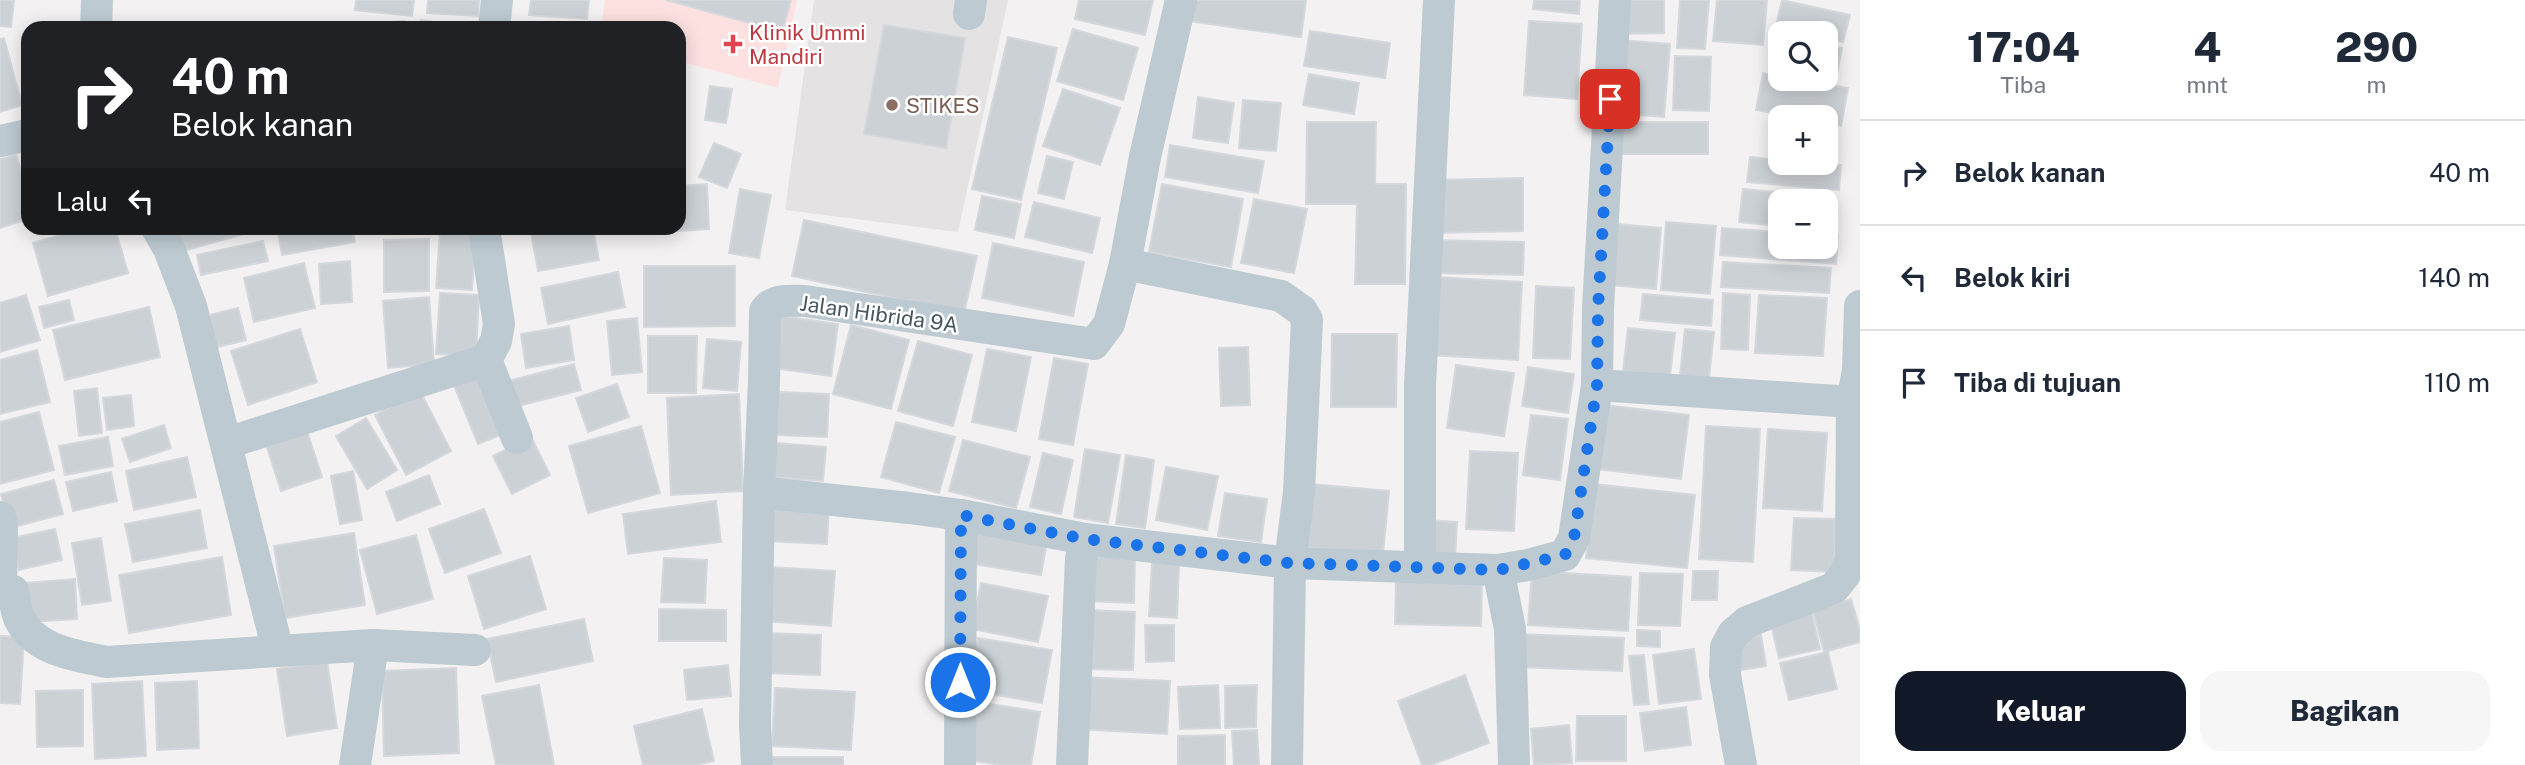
<!DOCTYPE html>
<html lang="id">
<head>
<meta charset="utf-8">
<style>
  :root { --surface:#fff; --page:#f6f6f7; --text:#1f2937; --muted:#747a83; --line:#e0e1e3; --accent:#111827 }
  body { margin:0; font-family:"Public Sans",sans-serif; background:var(--page); color:var(--text); height:100vh; display:flex; flex-direction:column; font-size:26px; white-space:nowrap }
  * { box-sizing:border-box; margin:0 }
  p { font-size:23px; color:var(--muted) }
  .icon { flex:none; width:38px; height:38px; fill:none; stroke:currentColor; stroke-width:2; stroke-linecap:round; stroke-linejoin:round }
  .map { position:relative; flex:1; overflow:hidden }
  .sheet { display:flex; flex-direction:column; background:var(--surface); width:665px }
  .sheet>* { flex:none }
  .guide { position:absolute; left:21px; top:21px; width:665px; height:214px; border-radius:21px; box-shadow:0 4px 18px #0003; background:#202124; color:#fff; overflow:hidden }
  .buttons { position:absolute; left:1768px; top:21px; display:grid; gap:14px }
  .buttons a { display:grid; place-items:center; width:70px; height:70px; border-radius:14px; background:var(--surface); box-shadow:0 4px 18px #0003; font-size:35px }
  .pin { position:absolute; display:grid; place-items:center; width:60px; height:60px; color:#fff; margin:-30px; border-radius:14px; box-shadow:0 4px 10px #0006 }
  .me { position:absolute; width:77px; margin:-38px; rotate:0deg; stroke-linejoin:round; filter:drop-shadow(0 0 5px #0008) }
  .turn { display:flex; align-items:center; gap:24px; height:147px; padding:0 35px; font-size:32px }
  .turn .icon { width:91px; height:91px; stroke-width:2.5 }
  .turn b { display:block; font-size:49px; line-height:60px }
  .then { display:flex; align-items:center; height:66px; padding:0 35px; background:#0003; gap:14px; font-size:26px }
  .eta { display:flex; justify-content:space-evenly; align-items:center; height:119px; text-align:center }
  .eta b { font-size:42px; font-weight:800; line-height:49px }
  .action { display:flex; gap:14px; margin-top:auto; padding:14px 35px }
  .action a { flex:1; height:80px; border-radius:21px; background:var(--accent); color:#fff; font-size:28px; font-weight:800; line-height:80px; text-align:center }
  .action a+a { background:var(--page); color:var(--text) }
  ul { padding:0; list-style:none }
  li { display:flex; align-items:center; gap:21px; height:105px; padding:0 35px; border-top:2px solid var(--line) }
  li div { flex:1 }
  li b { display:block; font-size:26px }
  li em { font-style:normal }
  main { display:flex; flex:1; min-height:0 }
  .map>svg:first-child { display:block }
  .education { fill:#e4e2e3 }
  .medical { fill:#fde1e1 }
  .building { fill:#ccd1d6; stroke:#d4d8dd; stroke-width:2 }
  .lines { fill:none; stroke-linecap:round; stroke-linejoin:round }
  .minor { stroke:#bdcad1; stroke-width:32 }
  .route { stroke:#1a73e8; stroke-width:12; stroke-dasharray:0 21.6 }
  .health-dot { fill:#e0444e; stroke:#fff; stroke-width:2.5 }
  .education-dot { fill:#8d6e63; stroke:#fff; stroke-width:2.5 }
  .labels { text-anchor:middle; dominant-baseline:central; stroke-width:5; stroke-linejoin:round; paint-order:stroke }
  .health-label { font-size:21px; fill:#be3a42; stroke:#fff; text-anchor:start }
  .education-label { font-size:21px; fill:#785e54; stroke:#fff; text-anchor:start }
  .street-label { font-size:21px; fill:#475760; stroke:#fff }
</style>
</head>
<body>
<main>
<div class="map">
<svg width="1860" height="765" viewBox="0 0 1860 765">
  <rect width="100%" height="100%" fill="#f3f1f1"/>
  <path class="education" d="M814,0H1008L958,232L785,210Z"/>
  <path class="medical" d="M605,0H797L778,88L679,61V28H601Z"/>
  <g class="building">
    <path d="M0,0H14L11,27L0,26Z"/>
    <path d="M356,0H414L412,16L355,10Z"/>
    <path d="M428,0H479L478,16L427,13Z"/>
    <path d="M531,0H589L587,19L529,15Z"/>
    <path d="M666,0H791L782,32Z"/>
    <path d="M1079,0H1153L1145,35L1075,19Z"/>
    <path d="M1191,0H1306L1301,37L1188,21Z"/>
    <path d="M1534,0H1580L1579,14L1533,9Z"/>
    <path d="M1622,0H1664V33L1622,34Z"/>
    <path d="M1680,0H1709L1705,49L1677,48Z"/>
    <path d="M1717,0H1767L1763,45L1713,41Z"/>
    <path d="M1782,0L1850,15L1843,42L1825,38V33H1807L1776,26Z"/>
    <path d="M421,20L447,24L446,28H420Z"/>
    <path d="M404,21V28H391V22Z"/>
    <path d="M1529,21L1582,24L1577,99L1524,95Z"/>
    <path d="M519,22L588,26L587,28H519Z"/>
    <path d="M884,25L965,38L946,148L864,134Z"/>
    <path d="M1073,29L1138,48L1123,100L1057,81Z"/>
    <path d="M1310,31L1390,43L1385,78L1304,66Z"/>
    <path d="M1775,34L1780,35V68L1769,66Z"/>
    <path d="M1008,37L1057,48L1021,200L972,189Z"/>
    <path d="M4,38L22,105L0,112V39Z"/>
    <path d="M1619,40L1670,44L1664,117L1613,113Z"/>
    <path d="M1825,44L1842,48L1836,79L1825,77Z"/>
    <path d="M1675,56L1711,57L1709,111L1673,110Z"/>
    <path d="M1763,73L1780,76V79H1795L1848,88L1841,126L1825,123V117H1796L1756,110Z"/>
    <path d="M1309,74L1359,83L1354,114L1303,105Z"/>
    <path d="M710,86L732,89L726,123L705,120Z"/>
    <path d="M1063,89L1120,108L1100,165L1043,146Z"/>
    <path d="M1198,97L1234,103L1228,143L1193,138Z"/>
    <path d="M1243,100L1281,103L1276,151L1239,148Z"/>
    <path d="M1307,122H1376L1375,184H1406L1405,284H1355L1357,204H1306Z"/>
    <rect x="1613" y="122" width="95" height="32"/>
    <path d="M714,143L741,154L727,188L699,177Z"/>
    <path d="M1170,145L1264,161L1258,193L1165,177Z"/>
    <path d="M16,155L28,193V219L0,228V159Z"/>
    <path d="M1047,156L1073,162L1064,199L1038,193Z"/>
    <path d="M1750,157L1780,160V163L1841,165L1839,190L1747,182Z"/>
    <path d="M1523,178V231L1436,233V180Z"/>
    <path d="M707,184L709,229L633,234L632,228H679V186Z"/>
    <path d="M1162,184L1243,199L1231,267L1149,252Z"/>
    <path d="M740,189L771,195L759,258L729,253Z"/>
    <path d="M1743,189L1837,198L1834,232L1825,231V201H1780V226L1739,222Z"/>
    <path d="M982,196L1021,204L1014,238L975,230Z"/>
    <path d="M1254,199L1307,209L1294,273L1241,263Z"/>
    <path d="M1034,202L1100,218L1092,253L1025,237Z"/>
    <path d="M804,220L977,256L964,313L792,276Z"/>
    <path d="M1666,222L1716,226L1710,294L1661,290Z"/>
    <path d="M1616,224L1661,228L1656,289L1610,285Z"/>
    <path d="M87,228H115L128,273L48,296L33,243Z"/>
    <path d="M169,228H258V230L176,253Z"/>
    <path d="M277,228H352L355,242L282,255Z"/>
    <path d="M530,228H593L599,260L538,271Z"/>
    <path d="M1722,228L1780,232V247H1825V236H1838L1836,264L1720,255Z"/>
    <path d="M440,230L476,232L472,290L436,288Z"/>
    <path d="M429,239V291L384,292V240Z"/>
    <path d="M1431,240L1524,242L1523,275L1430,273Z"/>
    <path d="M263,241L268,261L201,275L197,255Z"/>
    <path d="M993,243L1084,262L1073,316L982,298Z"/>
    <path d="M350,261L352,302L321,304L319,264Z"/>
    <path d="M1723,262L1831,268L1829,293L1721,287Z"/>
    <path d="M304,263L315,308L254,322L244,278Z"/>
    <path d="M644,266H735V326L644,327Z"/>
    <path d="M618,272L625,307L548,324L541,288Z"/>
    <path d="M1435,277L1522,282L1518,360L1430,355Z"/>
    <path d="M1536,286L1574,288L1570,359L1533,358Z"/>
    <path d="M440,293L479,295L476,356L436,354Z"/>
    <path d="M1723,293L1750,295L1748,350L1721,349Z"/>
    <path d="M1643,294L1713,300L1711,326L1640,320Z"/>
    <path d="M26,295L40,340L0,352V303Z"/>
    <path d="M1759,295L1827,298L1823,356L1755,353Z"/>
    <path d="M429,297L434,364L388,368L383,301Z"/>
    <path d="M69,300L74,320L44,328L39,307Z"/>
    <path d="M149,307L160,357L65,380L53,330Z"/>
    <path d="M238,308L246,340L214,348L206,316Z"/>
    <path d="M781,316L838,324L831,376L773,368Z"/>
    <path d="M637,318L642,372L612,375L607,321Z"/>
    <path d="M851,325L909,340L891,409L833,394Z"/>
    <path d="M569,326L574,360L526,368L521,334Z"/>
    <path d="M1628,328L1675,333L1670,376L1623,371Z"/>
    <path d="M300,329L317,382L248,405L231,351Z"/>
    <path d="M1685,329L1714,332L1709,378L1680,375Z"/>
    <path d="M1332,334H1397L1396,407H1331Z"/>
    <path d="M648,336H697L696,393H648Z"/>
    <path d="M707,339L741,342L737,391L703,388Z"/>
    <path d="M918,341L972,355L953,426L898,411Z"/>
    <path d="M1248,347L1250,405L1221,406L1219,348Z"/>
    <path d="M987,349L1031,357L1016,431L972,422Z"/>
    <path d="M37,350L50,402L0,414V360Z"/>
    <path d="M1054,358L1088,364L1073,445L1039,439Z"/>
    <path d="M574,364L581,390L514,407L508,381Z"/>
    <path d="M1456,365L1514,373L1504,436L1447,428Z"/>
    <path d="M1528,367L1574,374L1568,413L1522,406Z"/>
    <path d="M482,371L508,432L478,444L453,383Z"/>
    <path d="M617,384L629,417L588,432L576,398Z"/>
    <path d="M97,388L102,433L79,436L74,391Z"/>
    <path d="M420,391L451,451L406,475L375,415Z"/>
    <path d="M779,392L829,394L827,437L777,435Z"/>
    <path d="M739,394L743,491L671,495L667,398Z"/>
    <path d="M131,395L134,426L107,430L103,398Z"/>
    <path d="M1604,405L1689,415L1681,479L1597,469Z"/>
    <path d="M39,412L54,470L0,484V422Z"/>
    <path d="M1531,415L1568,419L1560,480L1523,475Z"/>
    <path d="M366,418L397,470L367,489L336,436Z"/>
    <path d="M896,422L955,437L939,493L881,477Z"/>
    <path d="M164,425L171,448L130,462L122,439Z"/>
    <path d="M641,426L660,493L588,513L569,446Z"/>
    <path d="M1706,426L1760,429L1753,562L1699,559Z"/>
    <path d="M306,428L322,477L281,491L265,441Z"/>
    <path d="M1768,429L1827,433L1822,511L1763,508Z"/>
    <path d="M108,437L113,466L65,475L59,446Z"/>
    <path d="M531,437L550,475L512,494L493,456Z"/>
    <path d="M963,440L1030,457L1016,508L949,491Z"/>
    <path d="M775,443L826,447L823,481L772,477Z"/>
    <path d="M1085,449L1120,455L1108,523L1074,517Z"/>
    <path d="M1470,451L1518,453L1514,531L1466,529Z"/>
    <path d="M1043,453L1073,460L1061,514L1030,507Z"/>
    <path d="M1126,455L1154,460L1145,528L1116,524Z"/>
    <path d="M187,457L196,497L134,510L126,471Z"/>
    <path d="M1166,467L1218,476L1207,530L1156,520Z"/>
    <path d="M353,471L362,520L340,524L331,476Z"/>
    <path d="M111,472L117,501L73,511L66,482Z"/>
    <path d="M429,475L440,504L397,521L386,492Z"/>
    <path d="M54,480L63,514L10,528L1,494Z"/>
    <path d="M1310,484L1389,491L1383,554L1304,547Z"/>
    <path d="M1594,484L1695,495L1687,568L1586,558Z"/>
    <path d="M1225,493L1267,499L1261,542L1218,536Z"/>
    <path d="M716,501L721,542L628,554L623,514Z"/>
    <path d="M770,502L829,505L827,544L767,541Z"/>
    <path d="M484,509L501,553L445,573L429,529Z"/>
    <path d="M200,510L207,548L133,562L125,524Z"/>
    <path d="M1794,518L1837,519L1834,572L1791,570Z"/>
    <path d="M1426,520L1457,522L1455,559L1424,557Z"/>
    <path d="M969,523L1048,536L1041,575L961,562Z"/>
    <path d="M55,529L62,560L19,570L12,538Z"/>
    <path d="M354,533L365,605L285,618L274,546Z"/>
    <path d="M416,535L433,599L377,614L360,550Z"/>
    <path d="M101,538L111,601L82,605L72,543Z"/>
    <path d="M530,556L546,609L484,629L468,576Z"/>
    <path d="M1088,556L1135,557L1134,603L1086,601Z"/>
    <path d="M222,557L231,615L129,633L119,575Z"/>
    <path d="M664,558L707,560L705,603L661,602Z"/>
    <path d="M1152,562L1179,564L1177,618L1149,616Z"/>
    <path d="M769,567L835,571L831,626L764,621Z"/>
    <path d="M1532,571L1631,577L1628,631L1528,625Z"/>
    <path d="M1693,571H1718L1717,600H1692Z"/>
    <path d="M1640,573L1683,574L1680,626L1638,625Z"/>
    <path d="M75,579L77,619L28,622L26,583Z"/>
    <path d="M1396,580L1482,582L1481,626L1395,624Z"/>
    <path d="M981,583L1048,596L1038,642L972,629Z"/>
    <path d="M1851,599L1860,630V642L1824,652L1813,611Z"/>
    <path d="M1810,606L1820,649L1779,658L1769,616Z"/>
    <path d="M659,609L726,610V641H659Z"/>
    <path d="M1088,610L1135,612L1133,670L1086,669Z"/>
    <path d="M584,619L593,661L496,682L487,639Z"/>
    <path d="M1145,625H1174V661L1146,662Z"/>
    <path d="M1637,630L1660,631V647L1637,646Z"/>
    <path d="M765,633L821,635L820,675L763,673Z"/>
    <path d="M1518,634L1624,638L1622,671L1517,667Z"/>
    <path d="M1761,635L1766,666L1735,671L1730,640Z"/>
    <path d="M0,636L24,637L20,704L0,703Z"/>
    <path d="M978,638L1052,650L1042,703L968,690Z"/>
    <path d="M1694,649L1701,699L1659,704L1653,655Z"/>
    <path d="M1828,652L1837,689L1789,700L1780,663Z"/>
    <path d="M1644,655L1649,704L1634,705L1629,656Z"/>
    <path d="M327,661L337,728L287,736L277,669Z"/>
    <path d="M728,665L731,696L687,700L684,670Z"/>
    <path d="M456,668L459,753L384,756L382,671Z"/>
    <path d="M1465,675L1489,743L1431,765H1422L1398,701Z"/>
    <path d="M1080,677L1170,681L1167,734L1078,729Z"/>
    <path d="M142,681L146,756L95,759L92,684Z"/>
    <path d="M197,681L199,748L157,750L155,683Z"/>
    <path d="M539,685L554,765H496L482,696Z"/>
    <path d="M1218,685L1220,728L1180,729L1178,687Z"/>
    <path d="M1257,685L1256,727L1225,728V686Z"/>
    <path d="M775,688L855,692L851,750L772,746Z"/>
    <path d="M83,690V746L37,747L36,691Z"/>
    <path d="M978,702L1040,712L1031,765H1001L968,760Z"/>
    <path d="M1686,707L1691,745L1645,751L1640,713Z"/>
    <path d="M702,709L714,761L696,765H643L634,726Z"/>
    <path d="M1577,716H1626V761H1576Z"/>
    <path d="M1569,725L1572,763L1534,765L1531,729Z"/>
    <path d="M1257,730L1259,765H1234L1232,731Z"/>
    <path d="M1225,735V765H1178V736Z"/>
    <rect x="772" y="757" width="71" height="8"/>
  </g>
  <g class="lines">
    <g class="minor">
      <path d="M969,14L971,0"/>
      <path d="M96,28L97,0"/>
      <path d="M494,28L497,0"/>
      <path d="M0,141L28,135"/>
      <path d="M157,228L169,249L191,306L278,651"/>
      <path d="M484,228L499,324L496,341L486,360L517,438"/>
      <path d="M1125,264L1281,296L1302,311L1307,320L1299,492L1290,563L1287,765"/>
      <path d="M1597,385L1852,402L1858,370L1860,306"/>
      <path d="M227,443L486,360"/>
      <path d="M759,492L909,508L961,515L1085,539L1290,563L1498,570L1528,565L1565,555L1574,538L1597,385L1598,309L1615,0"/>
      <path d="M0,517L2,527L1,587L13,591C15,600 16,611 19,618C35,651 75,655 106,662L373,645L475,650"/>
      <path d="M1420,568V386L1439,0"/>
      <path d="M1498,570L1510,629L1514,765"/>
      <path d="M355,765L373,645"/>
      <path d="M757,765L755,725L759,492L764,381L765,311C774,298 790,301 805,301L1094,344L1109,324L1125,264L1145,157L1181,0"/>
      <path d="M960,765L961,515"/>
      <path d="M1072,765L1081,559L1085,539"/>
      <path d="M1741,765L1725,675L1726,647L1733,634L1747,622L1834,588L1845,574L1851,559L1852,402"/>
    </g>
  </g>
  <g class="lines">
    <path class="route" d="M960,682L961,515L1085,539L1290,563L1498,570L1565,555L1574,538L1597,385L1598,309L1610,99"/>
  </g>
  <path class="health-dot" d="M729.5 33.5h7v7h7v7h-7v7h-7v-7h-7v-7h7z"/>
  <circle class="education-dot" cx="892" cy="105" r="7"/>
  <g class="labels">
    <g class="health-label">
      <text x="749" y="32">Klinik Ummi<tspan x="749" dy="24">Mandiri</tspan></text>
    </g>
    <g class="education-label">
      <text x="906" y="105">STIKES</text>
    </g>
    <g class="street-label">
      <text transform="translate(879 314) rotate(8)">Jalan Hibrida 9A</text>
    </g>
  </g>
</svg>
<div class="buttons">
<a><svg class="icon" aria-label="search" viewBox="0 0 24 24"><circle cx="10" cy="10" r="6"/><path d="M15 15l6 6"/></svg></a>
<a>+</a>
<a>−</a>
</div>
<div class="pin" style="left:1610px;top:99px;background:#d93025"><svg class="icon" aria-label="arrive" viewBox="0 0 24 24"><path d="M6 21V4h12l-3 4 3 4H6"/></svg></div>
<svg class="me" style="left:960px;top:682px" viewBox="-20 -20 40 40"><circle r="17" fill="#1a73e8" stroke="#fff" stroke-width="3"/><path d="M0-11L8 9 0 5-8 9z" fill="#fff"/></svg>
<div class="guide">
<div class="turn"><svg class="icon" aria-label="right" viewBox="0 0 24 24"><path d="M7 20v-9h11M14 6l5 5-5 5"/></svg><div><b>40 m</b>Belok kanan</div></div>
<div class="then">Lalu<svg class="icon" aria-label="left" viewBox="0 0 24 24"><path d="M17 20v-9H6M10 6l-5 5 5 5"/></svg></div>
</div>
</div>
<section class="sheet">
<div class="eta">
<div><b>17:04</b><p>Tiba</p></div>
<div><b>4</b><p>mnt</p></div>
<div><b>290</b><p>m</p></div>
</div>
<ul>
<li><svg class="icon" aria-label="right" viewBox="0 0 24 24"><path d="M7 20v-9h11M14 6l5 5-5 5"/></svg><div><b>Belok kanan</b></div><em>40 m</em></li>
<li><svg class="icon" aria-label="left" viewBox="0 0 24 24"><path d="M17 20v-9H6M10 6l-5 5 5 5"/></svg><div><b>Belok kiri</b></div><em>140 m</em></li>
<li><svg class="icon" aria-label="arrive" viewBox="0 0 24 24"><path d="M6 21V4h12l-3 4 3 4H6"/></svg><div><b>Tiba di tujuan</b></div><em>110 m</em></li>
</ul>
<div class="action"><a>Keluar</a><a>Bagikan</a></div>
</section>
</main>
</body>
</html>
